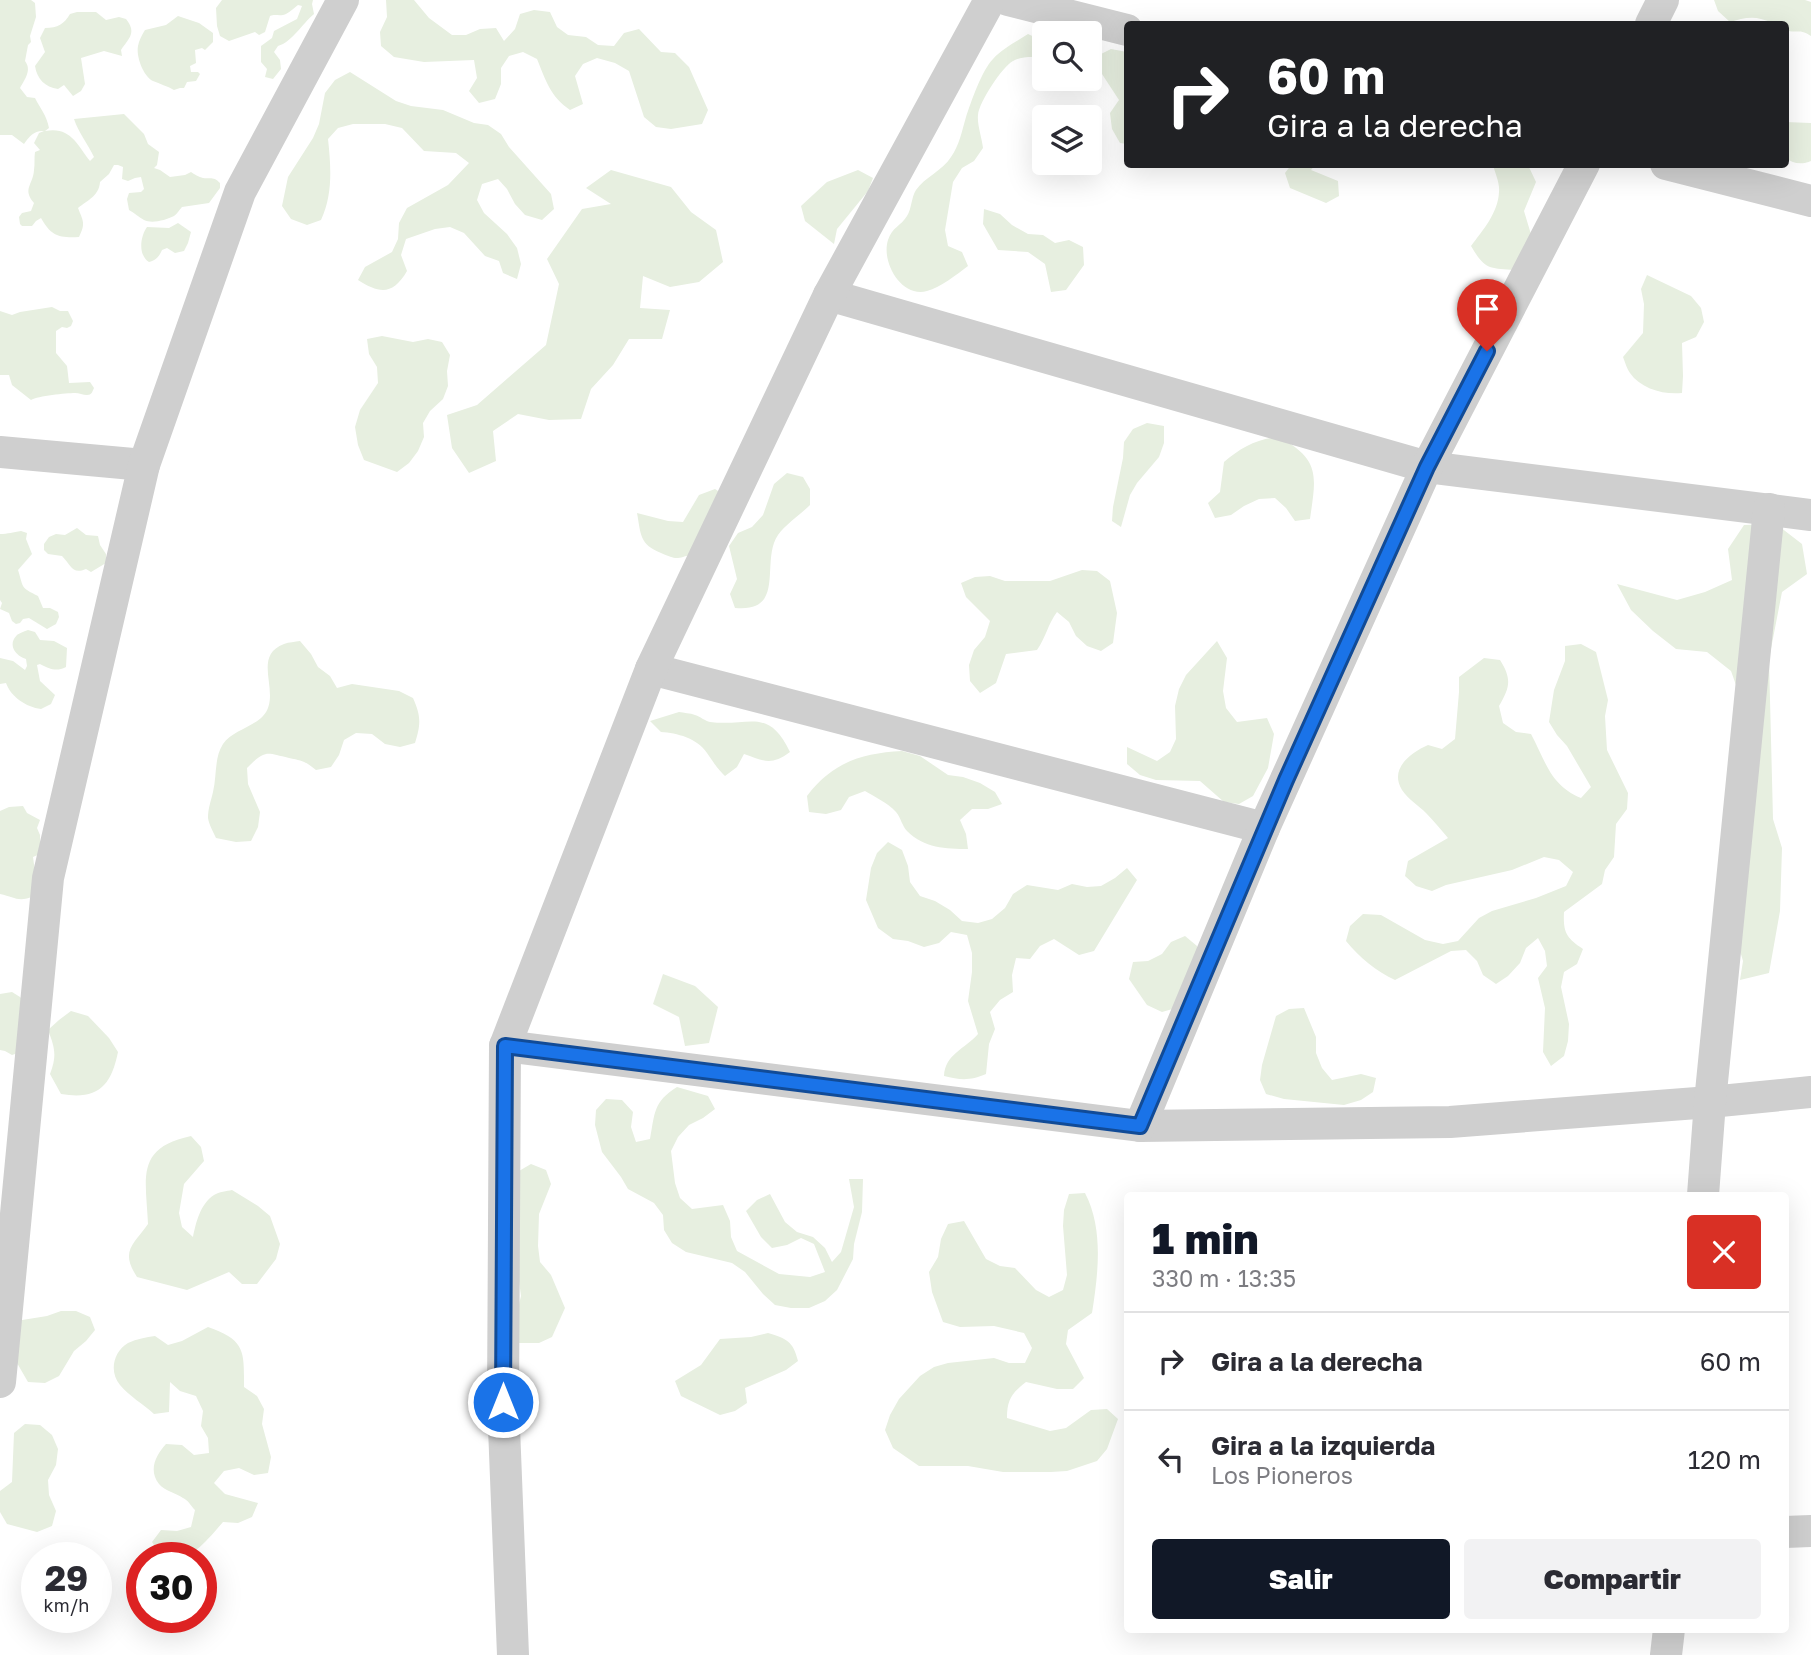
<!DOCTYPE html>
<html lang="es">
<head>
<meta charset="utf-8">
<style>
  :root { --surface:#fff; --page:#f2f2f3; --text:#2b2b33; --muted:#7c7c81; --line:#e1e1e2; --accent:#111827 }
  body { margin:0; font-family:"Golos Text",sans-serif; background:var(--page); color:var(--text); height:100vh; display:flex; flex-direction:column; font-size:26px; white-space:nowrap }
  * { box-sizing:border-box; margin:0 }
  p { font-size:23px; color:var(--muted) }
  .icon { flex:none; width:38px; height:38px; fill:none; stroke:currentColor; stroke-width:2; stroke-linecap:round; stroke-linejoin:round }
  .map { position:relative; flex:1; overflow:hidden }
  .panel { position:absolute; left:1124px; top:1192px; width:665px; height:441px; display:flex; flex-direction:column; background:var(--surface); border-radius:7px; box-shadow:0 7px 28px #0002 }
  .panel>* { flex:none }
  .guide { position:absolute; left:1124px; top:21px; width:665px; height:147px; border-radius:7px; box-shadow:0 7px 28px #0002; background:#202124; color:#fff; overflow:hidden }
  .tools { position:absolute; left:1032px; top:21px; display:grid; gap:14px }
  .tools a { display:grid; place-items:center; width:70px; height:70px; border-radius:7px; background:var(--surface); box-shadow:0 7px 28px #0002; font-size:35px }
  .speed { position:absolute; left:21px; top:1542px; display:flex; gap:14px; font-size:35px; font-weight:700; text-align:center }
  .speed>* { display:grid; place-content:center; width:91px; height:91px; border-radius:50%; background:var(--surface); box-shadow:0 7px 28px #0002; line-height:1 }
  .speed small { font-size:18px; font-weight:400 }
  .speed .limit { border:10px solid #d22; background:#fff; color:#111 }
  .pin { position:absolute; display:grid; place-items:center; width:60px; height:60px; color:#fff; margin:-72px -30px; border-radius:50% 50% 50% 0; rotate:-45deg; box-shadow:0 0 7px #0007 }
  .pin .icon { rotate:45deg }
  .me { position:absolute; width:77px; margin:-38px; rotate:0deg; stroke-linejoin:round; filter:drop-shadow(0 0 5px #0008) }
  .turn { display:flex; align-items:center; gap:24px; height:147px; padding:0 28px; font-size:32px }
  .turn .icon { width:91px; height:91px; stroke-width:2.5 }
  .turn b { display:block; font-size:49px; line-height:60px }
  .round { display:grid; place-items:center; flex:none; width:74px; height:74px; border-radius:7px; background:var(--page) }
  .headline { display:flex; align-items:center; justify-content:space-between; height:119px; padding:0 28px }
  h1 { font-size:42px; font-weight:800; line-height:52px; color:var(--accent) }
  .cta { display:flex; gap:14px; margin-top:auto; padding:14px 28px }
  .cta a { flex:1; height:80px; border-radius:7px; background:var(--accent); color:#fff; font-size:28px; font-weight:800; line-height:80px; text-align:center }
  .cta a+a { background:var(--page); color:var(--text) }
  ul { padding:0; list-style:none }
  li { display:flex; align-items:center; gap:21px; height:98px; padding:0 28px; border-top:2px solid var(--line) }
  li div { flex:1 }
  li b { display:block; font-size:26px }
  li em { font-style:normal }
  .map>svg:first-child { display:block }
  .green { fill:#e7efe0 }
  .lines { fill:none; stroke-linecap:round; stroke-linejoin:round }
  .minor { stroke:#cfcfcf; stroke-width:32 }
  .route-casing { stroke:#114b97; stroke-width:18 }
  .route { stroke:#1a73e8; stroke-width:12 }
</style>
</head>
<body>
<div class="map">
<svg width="1811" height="1655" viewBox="0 0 1811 1655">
  <rect width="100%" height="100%" fill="#fff"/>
  <g class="green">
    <path d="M0,0H31L35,3L36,17L30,36L31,42L28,45L25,61C32,70 25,79 20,88L27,97L35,98C40,108 47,116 49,128L45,131C70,126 77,144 90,161L94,157C88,144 78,132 74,119L124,114L144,134L148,144L159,152L157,165L154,168L160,170L170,177L185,175L191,172C194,174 199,177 203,178C210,179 214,176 220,183V188L209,203L182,207C179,210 177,214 174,216C166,220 152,224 144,220C138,217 135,213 129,210L127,199L129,193L141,192L144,189L141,177L135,178L128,181L122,179L123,167L118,165H114L109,174L100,182C99,196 88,200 78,208C83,221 86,223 79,237C59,238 51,236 41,218L36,221L32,226H22L20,224L19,217L22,213L31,211L34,203C22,189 33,185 34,170C35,164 34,158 35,152L40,150L34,143L39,133L44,131C35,130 29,136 24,144L12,135H0Z"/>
    <path d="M222,0H313L312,4L314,14C302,24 292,42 278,46L274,52L280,60L281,69L273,79L265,77L267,69L261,62V46L272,38L274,31L297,19L302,6L298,5C294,8 288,14 283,15C278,16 275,14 270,16L265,32L259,35L255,32L229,41L220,36L217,26L216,8Z"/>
    <path d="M386,0H414L429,18L452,35H466L480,29L496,28L504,41L515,29L520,14L534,10L550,12L557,27L568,35L586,37L598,45L614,46L624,33L639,29L661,52L675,53L689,67L708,110L702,124L671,129L656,127L644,117L629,71L615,63L597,58L583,64L575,76L583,104L570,110C550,96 546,81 537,59L523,52L509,56L501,68V84L495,99L479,103L469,91L477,78L474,60L424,62L394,57L381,46L380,32L387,17Z"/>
    <path d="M1714,0H1805L1811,2V36C1799,28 1796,34 1785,30V24C1771,24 1773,22 1761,19C1751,16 1740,19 1730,22L1718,11Z"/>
    <path d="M77,12H96L106,20L119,17L126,19C137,33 129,38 121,50L122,56L104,51L81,58L85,84L81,91L73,96L64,85L58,89C45,87 37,79 35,66L45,52L40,38L45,28C58,28 64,24 70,14Z"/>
    <path d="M178,16L199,23L213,33V42L205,50L202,48L195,50L196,63L190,66L191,72H198L200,74L196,81L187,82L184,88H180L174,90C167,86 160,84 153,81C143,76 136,56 138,46C139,40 142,35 145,30L166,25Z"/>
    <path d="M1028,34L1043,41L1040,57C1031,57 1022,56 1013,61C1003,66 979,102 978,115C977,125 982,138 983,148L974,161L962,168L953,182L945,230L948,246L962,252L968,266C956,275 941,287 927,291C901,298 881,262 888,240C892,227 901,226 907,216C912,208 911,198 916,190C924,178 943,170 951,157C959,146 962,131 966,117C971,102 982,70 993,59C1003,48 1016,42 1028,34Z"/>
    <path d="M1111,49L1127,52V144L1120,143L1112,129L1110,113L1119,100L1102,74L1097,56Z"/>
    <path d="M350,72L396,101L411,106L443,110L474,123L488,125L501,134L509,147L551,194L554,209L542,220L525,215L515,204L507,189L498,179L482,184L477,200L484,213L507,234L517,248L521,264L517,279L503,273L499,261L485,256L464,233L450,227L435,229L406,239L401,255L407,271C393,295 380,294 358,280L365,267L392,252L398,239L399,223L407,208L448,185L469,163L456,153L424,151L402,128L385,124H353L338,128L328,139C331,167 333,194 321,220L307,225L291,219L282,206L288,177L313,138L319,124L325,93L335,80Z"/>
    <path d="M1785,122L1811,123V161C1802,165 1792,164 1785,157Z"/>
    <path d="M1292,164L1315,165L1311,170L1338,181L1339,196L1326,203L1290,188L1285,173Z"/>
    <path d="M1493,165H1528L1536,182L1524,211L1533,241L1515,270C1489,268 1485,270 1471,246C1483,230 1498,213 1499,192C1500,183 1495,173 1493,165Z"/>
    <path d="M611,170L671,187L691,212L716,230L723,262L699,282L670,287L643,276L640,308L670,310L662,339H629L613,365L591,389L581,419L549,420L518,414L493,431L496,461L469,473L452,448L447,415L477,405L546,345L559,284L547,259L582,209L611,204L586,188Z"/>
    <path d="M858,170L873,178L868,191L837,229L834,244L805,221L801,206L827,182Z"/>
    <path d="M984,209L1000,214L1012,225L1028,234L1043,235L1055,243L1069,240L1083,247L1084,265L1066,290L1051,292L1045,264L1028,252L998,250L983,224Z"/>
    <path d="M178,223L191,232L188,243L184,251L175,253L167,248L162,250C159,257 156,260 149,262C138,255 140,237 147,227L169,228Z"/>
    <path d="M1647,275L1691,296L1701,308L1704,322L1696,337L1682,343L1683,376L1682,393C1664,395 1641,389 1630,373C1627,369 1625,362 1623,357L1643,333L1644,304L1641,289Z"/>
    <path d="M52,307L60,311H68L73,321L71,326L67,328L62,327L56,331V353L67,366L69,383L90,382L94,388C92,392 92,395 87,395C83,395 79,393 75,393C66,393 38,396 31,400L12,385L9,375H0V311L12,315L20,312Z"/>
    <path d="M382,336L413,342L428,339L442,342L450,355L447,371L448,386L443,399L430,411L423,423L424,437L418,451L409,463L397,472L364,460L358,445L355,427L360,410L378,383L377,367L369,354L367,339Z"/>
    <path d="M1147,423L1164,426V443L1159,457L1137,483L1130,495L1121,527L1112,521L1113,507L1123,458L1124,442L1133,429Z"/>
    <path d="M1279,437C1321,460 1316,476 1310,519L1295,521L1286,508L1275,498L1259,499L1244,506L1231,515L1215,518L1208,503L1220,492L1224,462C1240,448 1258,438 1279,437Z"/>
    <path d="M787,473L803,477L810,489V505C800,515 786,524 778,535C760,561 787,613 735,608L730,594L737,579L729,546L738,533L752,527L763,515L774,484Z"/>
    <path d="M715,489L727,497L693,554C676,559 677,560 661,553C639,544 641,534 637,513L668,521L683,522L699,495Z"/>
    <path d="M1776,524L1802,544L1807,574L1782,592L1769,659L1773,819L1782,848L1780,911L1769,973L1740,980L1743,961L1735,934L1741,699L1731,671L1707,652L1676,649L1653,631L1631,610L1617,584L1677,600L1705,592L1732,580L1728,549L1744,525Z"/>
    <path d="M77,528L86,535L98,536L100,545L106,554V563L91,572L86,569C72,575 71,565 62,556L48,554L44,550V544L49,537L56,534L65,535Z"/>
    <path d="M21,531L27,533L26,539L32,554L18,570C24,589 20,587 38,596L43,608H50L58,612L59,617L56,624L47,629L29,618L23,619L20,623L16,624L12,621L9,613L0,609L2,603L0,600V534C8,534 13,532 21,531Z"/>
    <path d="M1082,570L1097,571L1110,581L1117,613L1113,643L1101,651L1087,646L1076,636L1069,622L1057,612C1048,624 1046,637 1037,650L1006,654L996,683L980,693L970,681L969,665L974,650L985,637L990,621L966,597L961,583L975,577L990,576L1005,581H1050Z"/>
    <path d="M28,630L35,632L40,640L54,641L67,648L66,667C56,672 50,669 40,664L37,665L40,681L55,695L51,704L41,709C26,707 11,697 6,683L0,684V658L13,661L25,670L27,666L26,659C16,656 7,645 17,635C18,634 25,631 28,630Z"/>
    <path d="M300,641L311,654L318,667L330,676L337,688L352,684L399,691L413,698C421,716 421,724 415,743L400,747L385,744L372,734L356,733L344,740L339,755L331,767L316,770C305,761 303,761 289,758C266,753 266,749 247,768L248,784L260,812L258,827L251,841L236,842L216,838C213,831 209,825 208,818C208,808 211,801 213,792C217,776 214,758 223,744C232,731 253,727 263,716C283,694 250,657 284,644C289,642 295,642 300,641Z"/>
    <path d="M1217,641L1227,658L1223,691L1226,708L1237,722L1267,718L1274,734L1268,768L1253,796L1239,804L1224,802L1200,781L1156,780L1140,775L1127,764V747L1157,761L1170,752L1176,739L1175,706L1179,689L1186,675Z"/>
    <path d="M1581,644L1596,652L1608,700L1605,716L1607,750L1628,793L1627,809L1616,824L1614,857L1605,870L1602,884L1564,912C1563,932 1566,938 1583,949L1577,964L1564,972L1561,987L1569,1024L1568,1041L1564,1056L1551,1066L1543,1052L1545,1008L1538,978L1547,966L1545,951L1538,938L1526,948L1520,963L1508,976L1496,984L1483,975L1477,961L1466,950L1451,951L1395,980C1376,971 1360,958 1346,941L1350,926L1363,914L1381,915L1425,940L1443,944L1458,941L1479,918L1492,911L1536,898L1566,886L1573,872L1559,860L1544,857L1512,870L1446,885L1432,891L1416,886L1405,876L1408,861L1448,838C1441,830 1434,821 1426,813C1419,806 1408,799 1402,790C1389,769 1410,753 1428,745L1442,749L1455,739L1459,692V677L1484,658L1500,660C1512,679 1510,687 1499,706L1503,723L1516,732L1531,734C1546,762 1550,785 1581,798L1591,787L1567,746L1557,735L1549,722L1554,690L1565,661V646Z"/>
    <path d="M679,712C684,713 690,713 695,715C701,717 705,721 710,722C749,727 768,706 790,752C771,766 764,761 744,754L737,767L725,776C716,767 714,763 707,753C697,738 677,733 661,732L650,721Z"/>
    <path d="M902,751L920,756L948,775L963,777L980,783L995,792L1002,804L988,809H972L960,820L966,834L968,849C946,849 924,848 907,831C902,826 901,818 896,812C888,803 875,797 865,791L849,797L841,810L826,814L809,812L807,796C832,763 861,753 902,751Z"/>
    <path d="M23,806L27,813L40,820L37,828L40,835V854L33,857L36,879L34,896C18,903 15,897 0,894V811L9,807Z"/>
    <path d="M888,842L902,850L908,866L910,882L920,896L935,901L950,910L962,921L978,923L992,919L1005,908L1013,894L1027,885L1058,890L1072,884L1087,887L1101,886L1115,878L1127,868L1137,880L1094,951L1079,955L1054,939L1040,946L1030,959L1016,958L1012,975L1013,992L1000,1000L990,1012L995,1029L989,1044L986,1074C970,1081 960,1080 944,1076C945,1054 965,1049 978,1034L968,1001L972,972V953L967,935L951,932L939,943L924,947L908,941L893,939L878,928L866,900L871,868L877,853Z"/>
    <path d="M1185,936L1197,946L1199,965L1176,1008L1162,1012L1147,1005L1129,979L1133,962L1148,961L1162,954L1171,942Z"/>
    <path d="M663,974L695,986L718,1007L709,1043L685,1046L679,1017L653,1004Z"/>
    <path d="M12,992L20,997L28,1005L18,1053L12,1055L5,1051L0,1050V994Z"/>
    <path d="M1304,1008L1316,1037V1053L1322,1068L1332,1080L1361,1074L1376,1078L1373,1092L1361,1100L1344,1105L1284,1099L1266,1094L1260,1080L1262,1065L1276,1016L1289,1009Z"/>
    <path d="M71,1011L88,1016L109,1038L118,1052C111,1087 97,1100 61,1094L50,1074C57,1056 55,1048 48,1030L59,1020Z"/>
    <path d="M677,1087L708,1096L715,1109L703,1118L689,1125L678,1137L671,1151L675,1183L680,1198L692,1209L723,1205L730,1221L731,1237L737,1251L779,1274L810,1277L825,1272L814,1244L801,1238L787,1245L772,1248L761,1237L746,1211L757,1200L770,1194L785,1222L797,1232L813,1237L825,1248L832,1262L841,1252L854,1207L849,1179H863L862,1212L854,1244L853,1259L837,1290L825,1301L809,1308H791L775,1305L763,1294L745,1272L732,1263L686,1252L672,1243L664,1230L663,1215L654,1203L628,1189L621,1177L602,1152L595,1125L596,1110L606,1099L622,1100L633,1112L631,1127L636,1142L650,1139C655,1113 653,1102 677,1087Z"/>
    <path d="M191,1136L201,1147L204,1161L184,1184L179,1213L182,1227L193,1237C196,1223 200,1204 214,1195C219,1192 227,1191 232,1190L258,1206L270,1216L280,1244L276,1259L257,1284H242L229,1272L187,1290L137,1277C120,1251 133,1245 148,1224C146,1178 135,1148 191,1136Z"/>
    <path d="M531,1164L546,1170L551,1184L539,1214L538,1246L540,1262L551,1275L565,1308L552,1337L539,1343H516L517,1312L521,1296L519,1281V1171Z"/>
    <path d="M1085,1193C1104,1229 1098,1275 1092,1313L1068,1330L1066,1344L1084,1378L1073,1389H1057L1026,1382C1012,1393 1007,1399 1007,1418L1050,1431L1066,1428L1091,1410L1107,1409L1118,1419L1107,1449L1097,1461L1067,1471L1051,1472H1003L968,1466H919L893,1448L885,1430L890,1415L899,1399L920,1376L934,1367L948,1363L994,1358L1009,1363H1025L1032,1348L1024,1333L994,1326L960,1327L943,1322L932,1292L929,1272L938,1257L941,1239L948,1224L964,1221L986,1259L1000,1266L1015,1268L1036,1290L1049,1297L1063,1290L1067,1275L1063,1226L1064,1210L1069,1194Z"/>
    <path d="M61,1311H76L90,1317L95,1330L86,1341L74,1351L59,1376L45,1383L28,1382L17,1363L16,1321L47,1316Z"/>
    <path d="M208,1327C246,1340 244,1352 244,1387L257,1396L264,1409L262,1424L271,1457L268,1473L254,1475L239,1468L224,1471L214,1483L225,1494L258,1503L252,1517L238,1523L223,1522C204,1544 176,1580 152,1542L161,1530L177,1531L191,1527L195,1510C191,1506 188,1500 183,1498C176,1493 165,1491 159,1484C148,1470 156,1455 166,1444L182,1445L194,1455L209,1453L208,1438L201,1426L203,1411L196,1396L180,1391L170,1382L169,1412L154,1414C143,1404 129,1396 120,1385C109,1372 113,1352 128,1343C137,1339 146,1337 155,1336L168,1345L182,1341Z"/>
    <path d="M768,1333C787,1339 793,1341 798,1361L786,1370L745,1388L747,1403L735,1411L720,1415L681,1396L675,1381L701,1365L720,1339L751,1337Z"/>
    <path d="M25,1424L40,1425L52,1435L58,1449L56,1465L48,1480L49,1495L56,1511L52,1526L37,1532L7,1524L0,1512V1491L12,1482L14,1433Z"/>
  </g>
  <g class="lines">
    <g class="minor">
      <path d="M1008,0L1127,30"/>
      <path d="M1651,24L1663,0"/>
      <path d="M1666,164L1811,201"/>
      <path d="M829,295L1427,467L1811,515"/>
      <path d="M0,452L144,465"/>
      <path d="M651,669L1264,828"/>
      <path d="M505,1046L1140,1126L1450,1122L1710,1102L1811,1092"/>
      <path d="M1140,1126L1264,828L1427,467L1584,164"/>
      <path d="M1703,1195L1710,1102L1769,509"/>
      <path d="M0,1382L48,878L144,465L240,192L343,0"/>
      <path d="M1785,1532L1811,1531"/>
      <path d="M513,1655L503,1402L505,1046L651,669L829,295L990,0"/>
      <path d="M1666,1655L1669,1629"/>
    </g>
  </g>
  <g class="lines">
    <defs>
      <path id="route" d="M503,1402L505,1046L1140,1126L1286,780L1427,467L1487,351"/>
    </defs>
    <use href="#route" class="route-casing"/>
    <use href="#route" class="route"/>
  </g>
</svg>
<div class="tools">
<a><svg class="icon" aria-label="search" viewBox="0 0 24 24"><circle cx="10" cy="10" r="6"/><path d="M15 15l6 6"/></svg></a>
<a><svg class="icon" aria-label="layers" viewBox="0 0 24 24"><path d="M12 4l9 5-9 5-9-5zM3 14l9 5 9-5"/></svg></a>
</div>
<div class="speed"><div>29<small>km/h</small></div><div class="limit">30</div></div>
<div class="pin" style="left:1487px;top:351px;background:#d93025"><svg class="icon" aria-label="arrive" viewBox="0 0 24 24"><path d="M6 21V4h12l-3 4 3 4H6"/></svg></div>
<svg class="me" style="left:503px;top:1402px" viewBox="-20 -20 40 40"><circle r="17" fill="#1a73e8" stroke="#fff" stroke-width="3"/><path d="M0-11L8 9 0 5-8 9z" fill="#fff"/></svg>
<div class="guide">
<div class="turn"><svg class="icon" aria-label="right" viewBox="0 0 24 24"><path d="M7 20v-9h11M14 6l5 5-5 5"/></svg><div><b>60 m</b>Gira a la derecha</div></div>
</div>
<section class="panel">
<div class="headline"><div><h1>1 min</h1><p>330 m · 13:35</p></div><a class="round" style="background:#d93025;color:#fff"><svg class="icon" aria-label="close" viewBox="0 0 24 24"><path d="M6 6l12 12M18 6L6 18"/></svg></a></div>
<ul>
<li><svg class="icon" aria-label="right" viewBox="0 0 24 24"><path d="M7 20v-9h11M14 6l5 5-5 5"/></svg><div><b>Gira a la derecha</b></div><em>60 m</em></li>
<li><svg class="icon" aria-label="left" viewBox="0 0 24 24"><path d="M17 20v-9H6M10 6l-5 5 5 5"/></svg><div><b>Gira a la izquierda</b><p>Los Pioneros</p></div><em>120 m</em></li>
</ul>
<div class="cta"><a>Salir</a><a>Compartir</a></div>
</section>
</div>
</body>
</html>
